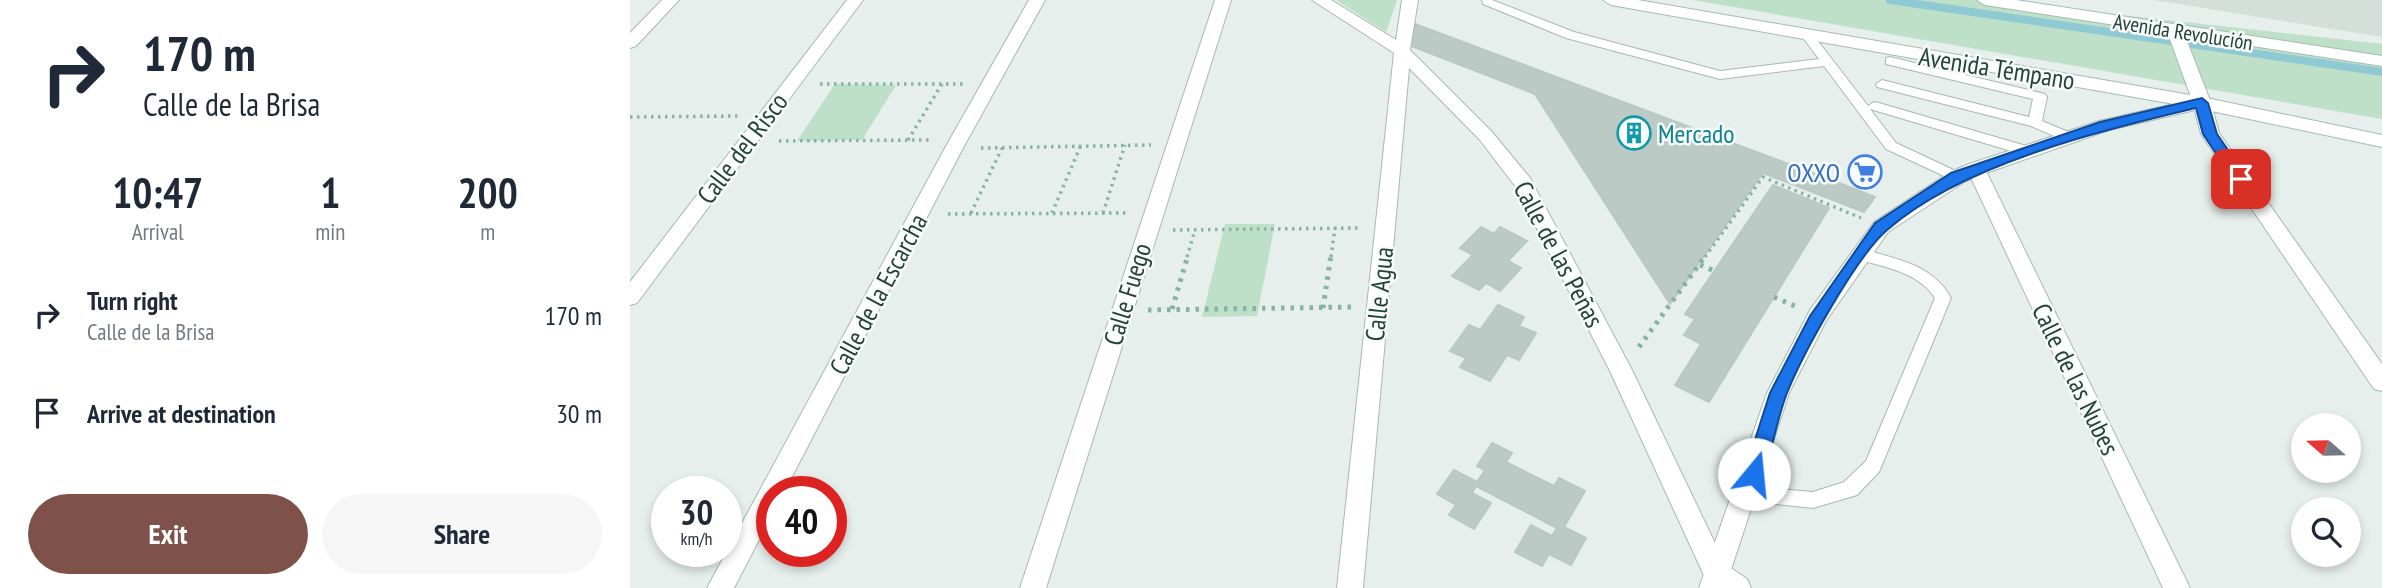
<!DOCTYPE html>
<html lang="en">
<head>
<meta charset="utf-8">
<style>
  :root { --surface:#fff; --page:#f6f6f7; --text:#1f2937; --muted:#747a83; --accent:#7f5249 }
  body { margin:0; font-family:"PT Sans Narrow",sans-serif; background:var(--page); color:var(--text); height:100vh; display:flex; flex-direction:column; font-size:26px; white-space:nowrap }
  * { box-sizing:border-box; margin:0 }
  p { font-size:23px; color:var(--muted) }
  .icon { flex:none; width:38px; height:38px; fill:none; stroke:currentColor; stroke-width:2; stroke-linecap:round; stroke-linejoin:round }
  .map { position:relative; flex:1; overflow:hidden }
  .side { display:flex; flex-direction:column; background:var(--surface); width:630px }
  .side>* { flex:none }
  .guide { background:#fff; color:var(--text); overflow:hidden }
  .needle { width:46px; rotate:290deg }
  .buttons { position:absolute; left:1661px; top:413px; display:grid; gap:14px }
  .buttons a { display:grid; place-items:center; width:70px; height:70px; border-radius:50%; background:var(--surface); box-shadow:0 4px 10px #0003; font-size:35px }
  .speed { position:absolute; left:21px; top:476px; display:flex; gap:14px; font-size:35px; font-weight:700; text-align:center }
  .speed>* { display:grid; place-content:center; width:91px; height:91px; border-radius:50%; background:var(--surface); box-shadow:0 4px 10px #0003; line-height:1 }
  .speed small { font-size:18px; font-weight:400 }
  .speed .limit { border:10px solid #d22; background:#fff; color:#111 }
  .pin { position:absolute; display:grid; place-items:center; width:60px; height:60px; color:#fff; margin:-30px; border-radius:14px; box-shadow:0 4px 10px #0006 }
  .me { position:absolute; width:77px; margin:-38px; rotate:17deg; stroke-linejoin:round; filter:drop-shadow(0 0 5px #0008) }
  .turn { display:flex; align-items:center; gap:24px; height:147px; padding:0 28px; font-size:32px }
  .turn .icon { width:91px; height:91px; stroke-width:2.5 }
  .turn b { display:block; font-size:49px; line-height:60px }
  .eta { display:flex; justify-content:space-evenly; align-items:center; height:119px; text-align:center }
  .eta b { font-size:42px; font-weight:700; line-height:49px }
  .action { display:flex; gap:14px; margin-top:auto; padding:14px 28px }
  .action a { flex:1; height:80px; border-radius:42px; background:var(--accent); color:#fff; font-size:28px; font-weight:700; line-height:80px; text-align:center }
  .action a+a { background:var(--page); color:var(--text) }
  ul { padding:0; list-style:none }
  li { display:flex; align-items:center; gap:21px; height:98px; padding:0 28px }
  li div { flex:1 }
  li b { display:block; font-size:26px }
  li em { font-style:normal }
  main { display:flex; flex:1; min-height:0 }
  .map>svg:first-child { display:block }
  .built { fill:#d4dfda }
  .green { fill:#bfe0c8 }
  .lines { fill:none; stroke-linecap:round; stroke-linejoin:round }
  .stream { stroke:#8ec9d4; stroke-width:8 }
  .building { fill:#bbcac4; stroke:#b8c9c2; stroke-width:2 }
  .service-casing { stroke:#a8b8b2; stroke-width:2 }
  .minor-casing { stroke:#a8b8b2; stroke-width:2 }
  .tertiary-casing { stroke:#a8b8b2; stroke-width:2 }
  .secondary-casing { stroke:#a4bbb3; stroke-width:2 }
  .path-far1 { stroke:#86b3a5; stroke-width:3.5; stroke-dasharray:2.5 4.5; stroke-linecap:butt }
  .path { stroke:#86b3a5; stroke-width:5; stroke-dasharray:3.5 6; stroke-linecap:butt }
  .service { fill:#fff; fill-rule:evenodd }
  .minor { fill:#fff; fill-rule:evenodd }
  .tertiary { fill:#fff; fill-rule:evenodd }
  .secondary { fill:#fff; fill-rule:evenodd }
  .route { fill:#1a73e8; stroke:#114b97; stroke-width:2 }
  .labels { text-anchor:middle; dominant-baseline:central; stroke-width:5; stroke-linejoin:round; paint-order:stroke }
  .far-street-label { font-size:21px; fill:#24423a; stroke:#f7fbf9 }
  .street-label { font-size:26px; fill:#24423a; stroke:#f7fbf9 }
  .culture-label { font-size:26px; fill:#0d838f; stroke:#f7fbf9; text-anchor:start }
  .shop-label { font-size:26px; fill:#366cbe; stroke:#f7fbf9; text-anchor:end }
</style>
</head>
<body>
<main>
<section class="side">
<div class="guide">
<div class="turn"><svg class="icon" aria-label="right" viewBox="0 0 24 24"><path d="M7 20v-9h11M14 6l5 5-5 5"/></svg><div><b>170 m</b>Calle de la Brisa</div></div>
</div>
<div class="eta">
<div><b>10:47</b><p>Arrival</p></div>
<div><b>1</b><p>min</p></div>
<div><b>200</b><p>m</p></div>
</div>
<ul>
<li><svg class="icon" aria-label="right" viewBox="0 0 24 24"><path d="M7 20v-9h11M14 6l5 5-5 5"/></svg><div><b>Turn right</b><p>Calle de la Brisa</p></div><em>170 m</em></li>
<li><svg class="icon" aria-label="arrive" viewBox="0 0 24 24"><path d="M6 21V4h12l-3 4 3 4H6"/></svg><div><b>Arrive at destination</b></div><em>30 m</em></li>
</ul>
<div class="action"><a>Exit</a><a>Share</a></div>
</section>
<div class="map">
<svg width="1752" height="588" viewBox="0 0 1752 588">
  <rect width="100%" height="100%" fill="#e6efeb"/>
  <path class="built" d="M1523,0H1752V37Z"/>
  <g class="green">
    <path d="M706,0H767L756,32Z"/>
    <path d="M1063,0H1355L1752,44V119Z"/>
    <path d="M205,84L266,85L232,140L167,141Z"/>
    <path d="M595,224H645L627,316L572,317Z"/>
  </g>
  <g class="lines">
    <path class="stream" d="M1260,0L1752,72"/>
  </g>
  <g class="building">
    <path d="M777,21L1204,181L1245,197L1234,212L1133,173L1040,304L905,94L774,43Z"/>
    <path d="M1143,185L1199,208L1079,402L1045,385L1071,344L1054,335L1065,319L1055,314Z"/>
    <path d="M851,227L864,234L870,227L897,241L878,261L891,268L870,291L856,283L849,290L822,276L843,255L830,248Z"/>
    <path d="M868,305L894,317L889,326L906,333L889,360L877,355L860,381L830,367L836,358L820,351L839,325L850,330Z"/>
    <path d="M862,443L882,453L876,462L924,486L929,478L955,491L934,527L956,538L941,565L919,554L912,566L885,552L901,525L922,536L927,528L846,486L842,493L861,503L844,529L819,515L826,505L807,494L824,470L847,482L855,470L847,466Z"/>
  </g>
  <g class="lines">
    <defs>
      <g id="service">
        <path d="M852,0H862L944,32L1090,71L1189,59L1171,35L1173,32H1181L1238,106L1244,102L1249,103L1403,148L1405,151L1398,156L1240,109L1266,143L1332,174L1334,177L1327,182L1256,149L1194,66L1090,79L936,38L853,4Z"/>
        <path d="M1260,57L1415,94L1417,97L1412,121L1443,134L1445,137L1438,142L1401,126L1247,87L1246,84L1252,80L1399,117L1403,99L1256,64V58Z"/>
        <path d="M1229,248C1264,259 1302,263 1321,298L1249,472L1227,495L1183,508L1108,500L1106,494L1108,488L1115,486L1183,492L1214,482L1236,461L1305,298C1288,271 1252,267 1224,258L1221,254L1224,250Z"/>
      </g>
      <g id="minor">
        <path d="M32,0H49L6,46L0,48V33Z"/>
        <path d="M217,0H233L7,303L0,305V282Z"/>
        <path d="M399,0H415L333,148L154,492H142V515L104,588H77L315,148Z"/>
        <path d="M585,0H601L416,588H390Z"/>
        <path d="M682,0H701L766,40L772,0H788L780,50L862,132L900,178L1002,370L1095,564L1117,579L1121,588H1086L1077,582L980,371L885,186L850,140L779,68L733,588H707L764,53Z"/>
        <path d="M1572,97L1581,103L1589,133L1752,364V391L1744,389L1571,134L1563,103Z"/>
        <path d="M1346,163L1355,169L1560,588H1533L1337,169Z"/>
      </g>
      <path id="tertiary" d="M1545,26L1553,31L1581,103L1578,107L1479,130L1353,174L1334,182L1258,232L1196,321L1159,393L1095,588H1069L1137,393L1180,310L1244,222L1320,172L1339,164L1469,121L1562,100L1537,31Z"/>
      <g id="secondary">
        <path d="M973,0H1008L1572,97L1752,135V147L1572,109L981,5Z"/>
        <path d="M1347,0H1386L1752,56V66L1355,5Z"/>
      </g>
    </defs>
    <use href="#service" class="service-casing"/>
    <use href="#minor" class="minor-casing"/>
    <use href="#tertiary" class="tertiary-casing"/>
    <use href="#secondary" class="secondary-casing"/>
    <g class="path-far1">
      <path d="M190,84H335"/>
      <path d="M0,117L108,116"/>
      <path d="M278,140L312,84"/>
      <path d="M149,141L301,140"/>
      <path d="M351,148L521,145"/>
      <path d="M341,213L372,148"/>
      <path d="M422,213L451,145"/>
      <path d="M473,213L495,145"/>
      <path d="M318,214L498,213"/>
      <path d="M543,230L730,228"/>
      <path d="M557,257L565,230"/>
      <path d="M701,257L705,228"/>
      <path d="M1075,257L1133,177L1231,218"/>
    </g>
    <g class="path">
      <path d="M1070,265L1085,271"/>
      <path d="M1144,297L1165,306"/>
      <path d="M693,308L701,255"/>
      <path d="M542,309L558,255"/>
      <path d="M518,310L723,307"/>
      <path d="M1009,347L1076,255"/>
    </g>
    <use href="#service" class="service"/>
    <use href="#minor" class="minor"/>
    <use href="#tertiary" class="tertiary"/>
    <use href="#secondary" class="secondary"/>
  </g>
  <path class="route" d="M1572,98L1578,103L1587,134L1616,176V183H1606L1573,134L1566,108C1470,131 1332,164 1257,230C1226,257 1173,353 1157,393C1146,421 1143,452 1130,479H1117L1114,474L1140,393L1180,316L1245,223L1321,173L1470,122Z"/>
  <defs>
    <symbol id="building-ring" viewBox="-11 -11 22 22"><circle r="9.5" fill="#f7fbf9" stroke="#0f9aa8" stroke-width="1.5"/><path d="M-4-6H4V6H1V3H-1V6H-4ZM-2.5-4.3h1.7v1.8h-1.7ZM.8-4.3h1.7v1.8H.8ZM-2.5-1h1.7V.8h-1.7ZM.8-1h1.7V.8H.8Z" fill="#0f9aa8"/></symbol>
    <symbol id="supermarket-ring" viewBox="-11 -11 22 22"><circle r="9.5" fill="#f7fbf9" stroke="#3f7fe0" stroke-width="1.5"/><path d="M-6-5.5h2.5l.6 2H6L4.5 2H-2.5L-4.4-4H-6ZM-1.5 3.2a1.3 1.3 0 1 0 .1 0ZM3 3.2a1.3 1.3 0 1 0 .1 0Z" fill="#3f7fe0"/></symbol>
  </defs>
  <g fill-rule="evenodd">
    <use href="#building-ring" x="985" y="114" width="38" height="38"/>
    <use href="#supermarket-ring" x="1216" y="153" width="38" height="38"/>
  </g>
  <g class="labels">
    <g class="far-street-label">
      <text transform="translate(1553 32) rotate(9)">Avenida Revolución</text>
    </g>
    <g class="street-label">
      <text transform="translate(1367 68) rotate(9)">Avenida Témpano</text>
      <text transform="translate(112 148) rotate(-53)">Calle del Risco</text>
      <text transform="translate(929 254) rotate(62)">Calle de las Peñas</text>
      <text transform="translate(248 294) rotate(-62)">Calle de la Escarcha</text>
      <text transform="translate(497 294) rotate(-73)">Calle Fuego</text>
      <text transform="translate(749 294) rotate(-84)">Calle Agua</text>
      <text transform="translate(1446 379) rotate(64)">Calle de las Nubes</text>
    </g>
    <g class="culture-label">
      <text x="1028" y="133">Mercado</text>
    </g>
    <g class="shop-label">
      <text x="1210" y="172">OXXO</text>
    </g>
  </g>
</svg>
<div class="buttons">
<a><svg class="needle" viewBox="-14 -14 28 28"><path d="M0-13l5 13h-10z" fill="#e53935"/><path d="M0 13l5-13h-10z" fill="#747a83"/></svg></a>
<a><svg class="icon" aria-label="search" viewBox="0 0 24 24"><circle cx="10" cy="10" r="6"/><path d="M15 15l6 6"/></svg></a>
</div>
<div class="speed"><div>30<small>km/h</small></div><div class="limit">40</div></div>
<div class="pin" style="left:1611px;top:179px;background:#d93025"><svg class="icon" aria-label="arrive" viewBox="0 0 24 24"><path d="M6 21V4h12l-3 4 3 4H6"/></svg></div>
<svg class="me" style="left:1124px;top:474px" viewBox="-20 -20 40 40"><circle r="19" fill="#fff"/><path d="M0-13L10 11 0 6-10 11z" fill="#1a73e8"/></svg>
</div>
</main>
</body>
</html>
